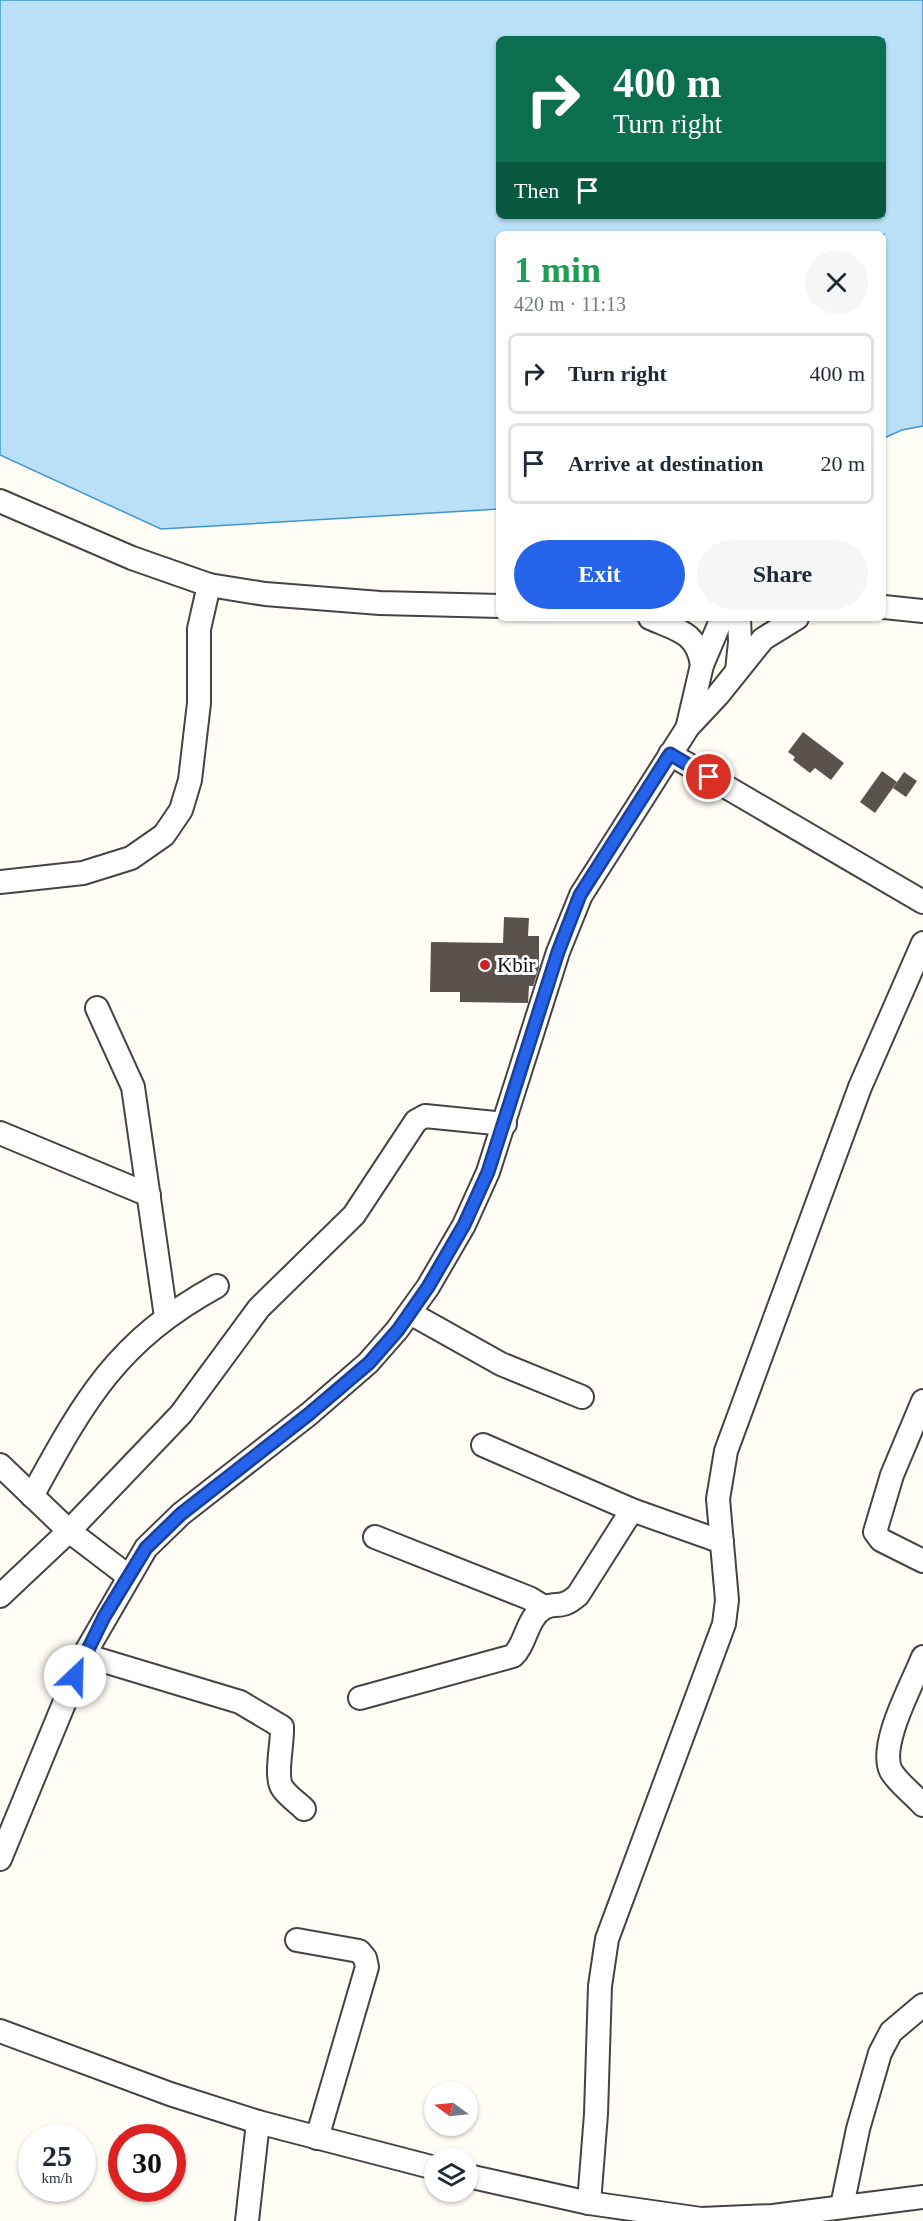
<!DOCTYPE html>
<html lang="en">
<head>
<meta charset="utf-8">
<style>
  :root { --surface:#fff; --page:#f6f6f7; --text:#1f2937; --muted:#747a83; --line:#e0e1e3; --accent:#2563eb }
  body { margin:0; font-family:Georgia,serif; background:var(--page); color:var(--text); height:100vh; display:flex; flex-direction:column; font-size:22px; white-space:nowrap }
  * { box-sizing:border-box; margin:0 }
  p { font-size:20px; color:var(--muted) }
  .icon { flex:none; width:33px; height:33px; fill:none; stroke:currentColor; stroke-width:2; stroke-linecap:round; stroke-linejoin:round }
  .map { position:relative; flex:1; overflow:hidden }
  .drawer { position:absolute; left:496px; top:231px; width:390px; height:390px; display:flex; flex-direction:column; background:var(--surface); border-radius:9px; box-shadow:0 2px 4px #0004 }
  .drawer>* { flex:none }
  .guide { position:absolute; left:496px; top:36px; width:390px; height:183px; border-radius:9px; box-shadow:0 2px 4px #0004; background:#0b6e4f; color:#fff; overflow:hidden }
  .needle { width:39px; rotate:285deg }
  .tools { position:absolute; left:424px; top:2082px; display:grid; gap:12px }
  .tools a { display:grid; place-items:center; width:54px; height:54px; border-radius:50%; background:var(--surface); box-shadow:0 2px 4px #0004; font-size:30px }
  .speed { position:absolute; left:18px; top:2124px; display:flex; gap:12px; font-size:30px; font-weight:700; text-align:center }
  .speed>* { display:grid; place-content:center; width:78px; height:78px; border-radius:50%; background:var(--surface); box-shadow:0 2px 4px #0004; line-height:1 }
  .speed small { font-size:15px; font-weight:400 }
  .speed .limit { border:9px solid #d22; background:#fff; color:#111 }
  .pin { position:absolute; display:grid; place-items:center; width:51px; height:51px; color:#fff; margin:-26px; border:3px solid #fff; border-radius:50%; box-shadow:0 2px 6px #0007 }
  .me { position:absolute; width:66px; margin:-33px; rotate:24deg; stroke-linejoin:round; filter:drop-shadow(0 0 4px #0008) }
  .turn { display:flex; align-items:center; gap:21px; height:126px; padding:0 18px; font-size:27px }
  .turn .icon { width:78px; height:78px; stroke-width:2.5 }
  .turn b { display:block; font-size:42px; line-height:51px }
  .then { display:flex; align-items:center; height:57px; padding:0 18px; background:#0003; gap:12px; font-size:22px }
  .round { display:grid; place-items:center; flex:none; width:63px; height:63px; border-radius:32px; background:var(--page) }
  .summary { display:flex; align-items:center; justify-content:space-between; height:102px; padding:0 18px }
  h1 { font-size:36px; font-weight:800; line-height:45px; color:#1e9e55 }
  .cta { display:flex; gap:12px; margin-top:auto; padding:12px 18px }
  .cta a { flex:1; height:69px; border-radius:36px; background:var(--accent); color:#fff; font-size:24px; font-weight:800; line-height:69px; text-align:center }
  .cta a+a { background:var(--page); color:var(--text) }
  ul { padding:0; list-style:none }
  li { display:flex; align-items:center; gap:18px; height:81px; margin:0 12px 9px; padding:0 6px; border:3px solid var(--line); border-radius:9px }
  li div { flex:1 }
  li b { display:block; font-size:22px }
  li em { font-style:normal }
  .map>svg:first-child { display:block }
  .water { fill:#b9e0f7; stroke:#3f96cf; stroke-width:1.5; fill-rule:evenodd }
  .building { fill:#5a524d }
  .lines { fill:none; stroke-linecap:round; stroke-linejoin:round }
  .minor-casing { stroke:#444; stroke-width:26 }
  .minor { stroke:#fff; stroke-width:22 }
  .route-casing { stroke:#184099; stroke-width:15 }
  .route { stroke:#2563eb; stroke-width:10 }
  .poi-dot { fill:#c4262e; stroke:#fff; stroke-width:2 }
  .labels { text-anchor:middle; dominant-baseline:central; stroke-width:6; stroke-linejoin:round; paint-order:stroke }
  .poi-label { font-size:21px; fill:#111; stroke:#fff; text-anchor:start }
</style>
</head>
<body>
<div class="map">
<svg width="923" height="2221" viewBox="0 0 923 2221">
  <rect width="100%" height="100%" fill="#fffdf5"/>
  <path class="water" d="M0,0H923V426L902,430L884,438V234H500L499,509L161,529L0,455ZM500,39H884V216H500Z"/>
  <g class="building">
    <path d="M803,732L844,763L831,780L815,768L810,773L793,760L795,757L788,752Z"/>
    <path d="M882,771L897,782L875,813L860,802Z"/>
    <path d="M904,772L917,781L906,797L893,788Z"/>
    <path d="M504,917L529,918L528,936H539V968L533,986H529L528,1003L460,1002V992H430L431,942L503,943Z"/>
  </g>
  <g class="lines">
    <defs>
      <g id="minor">
        <path d="M0,501L132,558L209,585L265,594L380,603L500,606"/>
        <path d="M884,607L923,611"/>
        <path d="M650,618C677,630 697,632 702,665"/>
        <path d="M737,671L740,642L739,618"/>
        <path d="M688,725L702,665L722,618"/>
        <path d="M670,754L923,902"/>
        <path d="M0,882L83,873L131,858L164,835L181,810L190,780L199,703V629L209,585"/>
        <path d="M97,1008L133,1087L166,1317"/>
        <path d="M0,1133L149,1195"/>
        <path d="M410,1313L501,1364L582,1397"/>
        <path d="M923,1401L892,1475L875,1532L881,1540L923,1561"/>
        <path d="M483,1445L632,1510L722,1542"/>
        <path d="M0,1465L69,1531L181,1414L259,1308L354,1215L416,1121L425,1116L505,1124"/>
        <path d="M32,1496C85,1399 117,1341 217,1286"/>
        <path d="M375,1537L529,1598L544,1607"/>
        <path d="M0,1596L69,1531L128,1576"/>
        <path d="M84,1655L240,1702L282,1727C283,1743 274,1778 283,1789C289,1797 298,1803 304,1809"/>
        <path d="M923,1657C913,1683 878,1745 891,1771C898,1783 913,1794 923,1805"/>
        <path d="M360,1698L513,1656C526,1644 527,1617 544,1608C556,1601 560,1611 578,1595L632,1510"/>
        <path d="M0,1859L84,1655L146,1548L181,1514L309,1414L368,1363L397,1330L428,1287L464,1225L488,1172L558,952L581,895L688,727L718,695L763,639L797,618"/>
        <path d="M297,1940L359,1951L365,1958L367,1967L317,2138"/>
        <path d="M0,2031L170,2094L258,2122L435,2168"/>
        <path d="M468,2176L589,2203L701,2219L773,2216L923,2197"/>
        <path d="M589,2203L596,2114L600,1986L607,1939L724,1624L727,1600L718,1499L726,1451L860,1087L923,943"/>
        <path d="M842,2206L858,2129L880,2053L891,2032L923,2005"/>
        <path d="M247,2221L258,2122"/>
      </g>
    </defs>
    <use href="#minor" class="minor-casing"/>
    <use href="#minor" class="minor"/>
  </g>
  <g class="lines">
    <defs>
      <path id="route" d="M75,1676L104,1617L146,1548L181,1514L309,1414L369,1363L398,1330L428,1287L464,1225L488,1172L558,952L580,895L670,754L709,777"/>
    </defs>
    <use href="#route" class="route-casing"/>
    <use href="#route" class="route"/>
  </g>
  <circle class="poi-dot" cx="485" cy="965" r="6"/>
  <g class="labels">
    <g class="poi-label">
      <text x="497" y="965">Kbir</text>
    </g>
  </g>
</svg>
<div class="tools">
<a><svg class="needle" viewBox="-14 -14 28 28"><path d="M0-13l5 13h-10z" fill="#e53935"/><path d="M0 13l5-13h-10z" fill="#747a83"/></svg></a>
<a><svg class="icon" aria-label="layers" viewBox="0 0 24 24"><path d="M12 4l9 5-9 5-9-5zM3 14l9 5 9-5"/></svg></a>
</div>
<div class="speed"><div>25<small>km/h</small></div><div class="limit">30</div></div>
<div class="pin" style="left:709px;top:777px;background:#d93025"><svg class="icon" aria-label="arrive" viewBox="0 0 24 24"><path d="M6 21V4h12l-3 4 3 4H6"/></svg></div>
<svg class="me" style="left:75px;top:1676px" viewBox="-20 -20 40 40"><circle r="19" fill="#fff"/><path d="M0-13L10 11 0 6-10 11z" fill="#2563eb"/></svg>
<div class="guide">
<div class="turn"><svg class="icon" aria-label="right" viewBox="0 0 24 24"><path d="M7 20v-9h11M14 6l5 5-5 5"/></svg><div><b>400 m</b>Turn right</div></div>
<div class="then">Then<svg class="icon" aria-label="arrive" viewBox="0 0 24 24"><path d="M6 21V4h12l-3 4 3 4H6"/></svg></div>
</div>
<section class="drawer">
<div class="summary"><div><h1>1 min</h1><p>420 m · 11:13</p></div><a class="round"><svg class="icon" aria-label="close" viewBox="0 0 24 24"><path d="M6 6l12 12M18 6L6 18"/></svg></a></div>
<ul>
<li><svg class="icon" aria-label="right" viewBox="0 0 24 24"><path d="M7 20v-9h11M14 6l5 5-5 5"/></svg><div><b>Turn right</b></div><em>400 m</em></li>
<li><svg class="icon" aria-label="arrive" viewBox="0 0 24 24"><path d="M6 21V4h12l-3 4 3 4H6"/></svg><div><b>Arrive at destination</b></div><em>20 m</em></li>
</ul>
<div class="cta"><a>Exit</a><a>Share</a></div>
</section>
</div>
</body>
</html>
